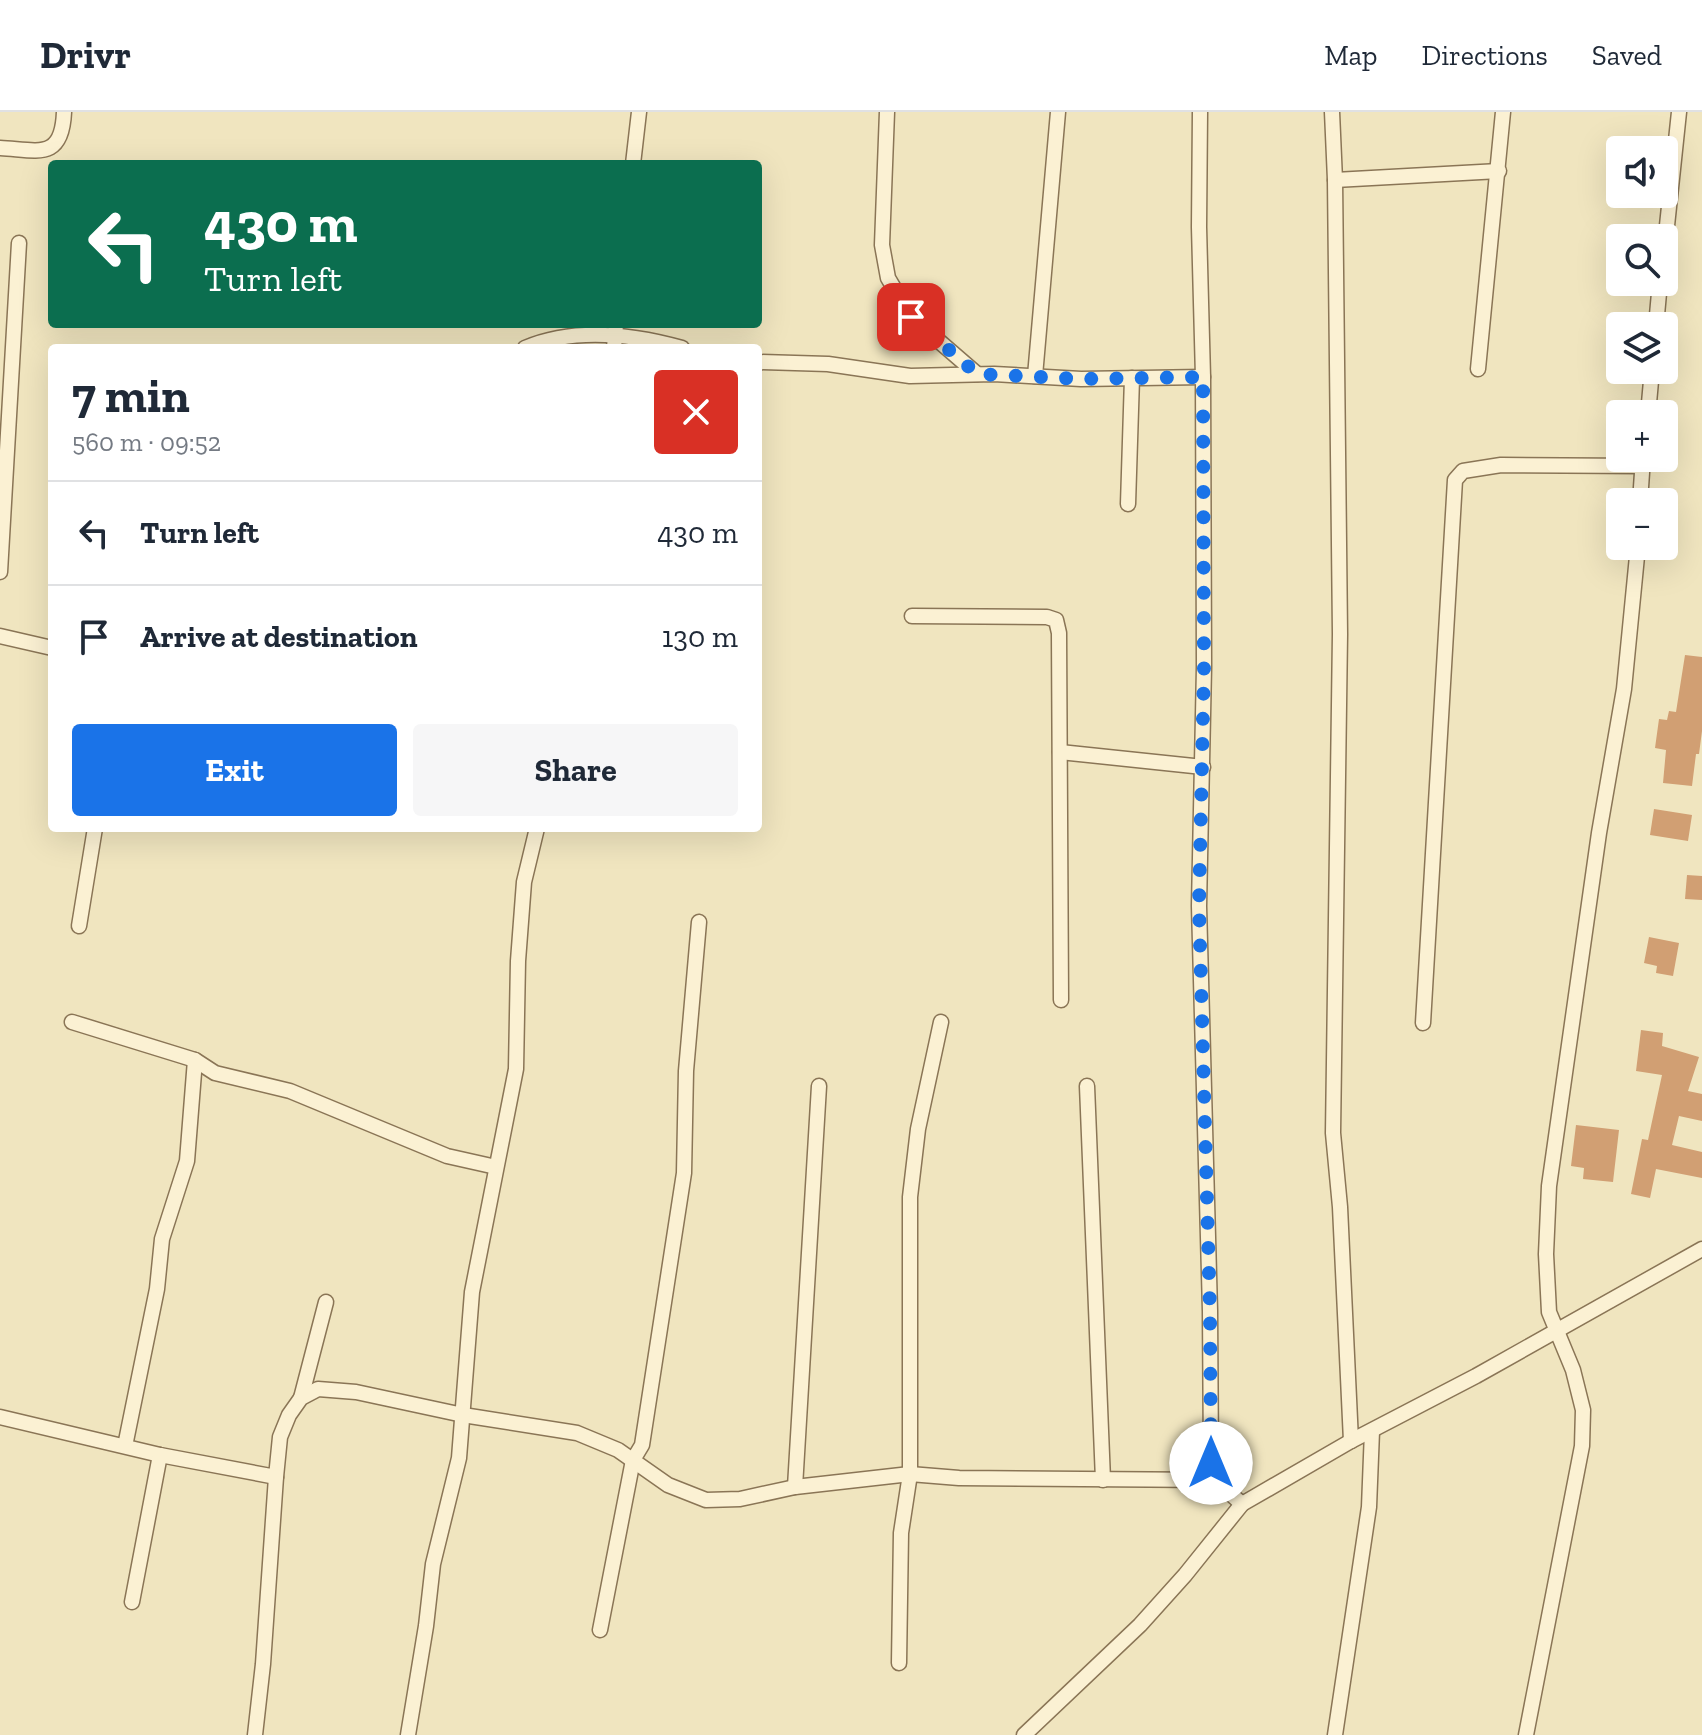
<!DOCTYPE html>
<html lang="en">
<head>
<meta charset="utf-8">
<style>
  :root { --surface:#fff; --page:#f6f6f7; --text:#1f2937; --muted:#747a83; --line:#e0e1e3; --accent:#1a73e8 }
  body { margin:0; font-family:"Zilla Slab",serif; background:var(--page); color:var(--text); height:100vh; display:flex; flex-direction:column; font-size:30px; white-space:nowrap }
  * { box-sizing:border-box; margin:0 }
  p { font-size:26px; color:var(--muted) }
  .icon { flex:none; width:44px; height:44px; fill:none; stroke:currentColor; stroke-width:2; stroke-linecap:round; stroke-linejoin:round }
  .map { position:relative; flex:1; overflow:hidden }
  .sheet { position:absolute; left:48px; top:232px; width:714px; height:488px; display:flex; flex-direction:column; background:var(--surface); border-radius:8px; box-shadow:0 8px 32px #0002 }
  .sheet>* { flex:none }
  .banner { position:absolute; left:48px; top:48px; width:714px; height:168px; border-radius:8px; box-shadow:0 8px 32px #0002; background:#0b6e4f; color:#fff; overflow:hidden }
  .tools { position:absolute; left:1606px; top:24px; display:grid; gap:16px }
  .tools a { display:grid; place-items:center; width:72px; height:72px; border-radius:8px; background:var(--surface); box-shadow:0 8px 32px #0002; font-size:40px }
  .pin { position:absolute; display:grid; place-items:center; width:68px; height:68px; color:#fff; margin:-34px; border-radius:16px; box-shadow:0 4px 12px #0006 }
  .me { position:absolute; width:88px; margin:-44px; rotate:0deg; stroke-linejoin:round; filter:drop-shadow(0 0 6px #0008) }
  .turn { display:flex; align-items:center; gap:28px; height:168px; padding:0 24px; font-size:36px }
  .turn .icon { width:104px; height:104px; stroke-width:2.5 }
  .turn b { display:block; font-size:56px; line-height:68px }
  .round { display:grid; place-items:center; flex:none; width:84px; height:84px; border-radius:8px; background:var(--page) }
  .head { display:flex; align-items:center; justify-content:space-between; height:136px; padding:0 24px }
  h1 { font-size:48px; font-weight:800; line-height:60px }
  .button { display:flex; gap:16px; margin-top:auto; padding:16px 24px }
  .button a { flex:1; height:92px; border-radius:8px; background:var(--accent); color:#fff; font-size:32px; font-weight:800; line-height:92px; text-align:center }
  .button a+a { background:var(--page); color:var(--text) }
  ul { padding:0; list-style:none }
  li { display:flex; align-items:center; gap:24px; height:104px; padding:0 24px; border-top:2px solid var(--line) }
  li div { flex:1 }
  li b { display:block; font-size:30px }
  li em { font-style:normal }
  header { display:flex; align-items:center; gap:48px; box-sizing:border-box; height:112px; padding:0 40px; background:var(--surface); border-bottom:2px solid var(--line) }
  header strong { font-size:38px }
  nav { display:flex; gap:44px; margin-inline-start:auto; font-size:28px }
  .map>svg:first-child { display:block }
  .building { fill:#d19f73 }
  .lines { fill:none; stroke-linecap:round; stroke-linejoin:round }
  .minor-casing { stroke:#8a7556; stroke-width:17 }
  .minor { stroke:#fbf1d3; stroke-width:14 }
  .route { stroke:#1a73e8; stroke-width:14; stroke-dasharray:0 25.2 }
</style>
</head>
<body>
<header>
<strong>Drivr</strong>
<nav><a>Map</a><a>Directions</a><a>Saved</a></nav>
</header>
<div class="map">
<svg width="1702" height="1623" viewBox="0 0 1702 1623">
  <rect width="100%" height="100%" fill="#f0e5bf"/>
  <g class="building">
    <path d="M1685,543L1702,545V619L1699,642H1696L1692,674L1663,671L1666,638L1655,636L1659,607L1667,608L1669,599L1676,600Z"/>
    <path d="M1654,697L1692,703L1688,729L1650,723Z"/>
    <path d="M1687,763L1702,764V788L1685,787Z"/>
    <path d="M1649,825L1679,831L1673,864L1656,861L1657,854L1644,851Z"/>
    <path d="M1641,918L1663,921L1662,934L1699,945L1688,979L1702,982V1009L1679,1004L1672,1033L1702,1040V1066L1656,1057L1650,1086L1631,1082L1642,1027L1648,1028L1662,963L1636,959Z"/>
    <path d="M1576,1013L1619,1018L1613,1070L1583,1067L1584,1056L1571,1054Z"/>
  </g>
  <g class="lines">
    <defs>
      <g id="minor">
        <path d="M887,0L882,133L888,166L911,205L977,262"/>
        <path d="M1200,0L1199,115L1203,265L1204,555L1199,794L1210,1199L1211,1351L1215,1368L1242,1392"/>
        <path d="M1332,0L1335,68L1340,522L1333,1021L1340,1095L1351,1329"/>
        <path d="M0,36C38,38 62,49 64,0"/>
        <path d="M633,52L639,0"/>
        <path d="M1335,68L1499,59"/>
        <path d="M1664,142L1679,0"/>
        <path d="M1656,214L1660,170"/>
        <path d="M525,236C574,215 632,222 682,236"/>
        <path d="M614,236L616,212"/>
        <path d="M758,250L828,252L910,264L994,262L1081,267L1203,265"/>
        <path d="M1478,257L1503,0"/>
        <path d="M1035,264L1058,0"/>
        <path d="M1648,302L1652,258"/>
        <path d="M1640,390L1643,346"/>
        <path d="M1128,392L1132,266"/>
        <path d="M0,460L19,131"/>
        <path d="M912,504L1047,505L1056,508L1059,521L1061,888"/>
        <path d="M0,524L52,536"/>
        <path d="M1060,640L1203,655"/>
        <path d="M79,814L95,716"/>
        <path d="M72,910L195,948L215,961L290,979L447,1044L496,1055"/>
        <path d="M1423,911L1455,368L1463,359L1501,353L1643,354"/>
        <path d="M1087,974L1103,1368"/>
        <path d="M301,1286L326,1190"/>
        <path d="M0,1305L160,1343L276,1365L280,1325L289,1303L301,1286L318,1277L356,1280L463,1303L577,1321L618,1338L668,1373L706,1388L740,1387L795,1375L910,1362L959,1366L1215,1368"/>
        <path d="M125,1334L157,1177L162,1127L187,1049L195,948"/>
        <path d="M795,1375L819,974"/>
        <path d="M132,1490L160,1343"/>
        <path d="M600,1518L633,1348L642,1333L684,1061L686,959L699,810"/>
        <path d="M899,1551L901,1421L910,1362V1085L918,1017L941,910"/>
        <path d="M255,1623L263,1552L276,1365"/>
        <path d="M408,1623L426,1514L433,1452L459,1346L472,1180L516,957L518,849L524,770L537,716"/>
        <path d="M1024,1623L1140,1513L1185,1463L1242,1392L1351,1329L1476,1264L1702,1137"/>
        <path d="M1335,1623L1369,1395L1372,1319"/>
        <path d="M1526,1623L1582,1334L1583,1298L1573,1258L1549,1200L1546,1142L1549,1074L1599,721L1624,577L1638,434"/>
      </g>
    </defs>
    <use href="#minor" class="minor-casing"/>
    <use href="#minor" class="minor"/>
  </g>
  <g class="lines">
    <path class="route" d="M911,205L977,262L1081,267L1203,265L1204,555L1199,794L1210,1199L1211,1351"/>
  </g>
</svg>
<div class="tools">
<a><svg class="icon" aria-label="sound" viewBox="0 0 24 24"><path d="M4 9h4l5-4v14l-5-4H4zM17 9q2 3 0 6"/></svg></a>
<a><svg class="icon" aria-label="search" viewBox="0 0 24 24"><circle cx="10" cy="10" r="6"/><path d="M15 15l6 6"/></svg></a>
<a><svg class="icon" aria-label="layers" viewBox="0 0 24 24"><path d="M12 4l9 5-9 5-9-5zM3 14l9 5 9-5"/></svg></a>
<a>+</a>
<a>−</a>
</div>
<div class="pin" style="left:911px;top:205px;background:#d93025"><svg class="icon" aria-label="arrive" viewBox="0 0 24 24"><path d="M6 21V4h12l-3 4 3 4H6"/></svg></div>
<svg class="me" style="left:1211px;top:1351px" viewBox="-20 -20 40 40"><circle r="19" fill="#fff"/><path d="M0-13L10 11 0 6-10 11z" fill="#1a73e8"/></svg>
<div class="banner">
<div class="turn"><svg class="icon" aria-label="left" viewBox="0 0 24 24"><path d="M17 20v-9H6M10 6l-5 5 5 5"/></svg><div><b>430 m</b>Turn left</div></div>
</div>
<section class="sheet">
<div class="head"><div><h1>7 min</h1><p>560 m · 09:52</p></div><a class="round" style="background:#d93025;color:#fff"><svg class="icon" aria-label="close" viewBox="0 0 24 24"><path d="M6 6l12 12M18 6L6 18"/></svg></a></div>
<ul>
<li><svg class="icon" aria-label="left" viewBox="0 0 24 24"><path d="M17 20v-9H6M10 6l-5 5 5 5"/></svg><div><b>Turn left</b></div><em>430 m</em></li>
<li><svg class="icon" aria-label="arrive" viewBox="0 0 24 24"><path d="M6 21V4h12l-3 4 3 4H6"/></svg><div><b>Arrive at destination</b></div><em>130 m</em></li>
</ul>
<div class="button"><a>Exit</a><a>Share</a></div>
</section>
</div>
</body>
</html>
